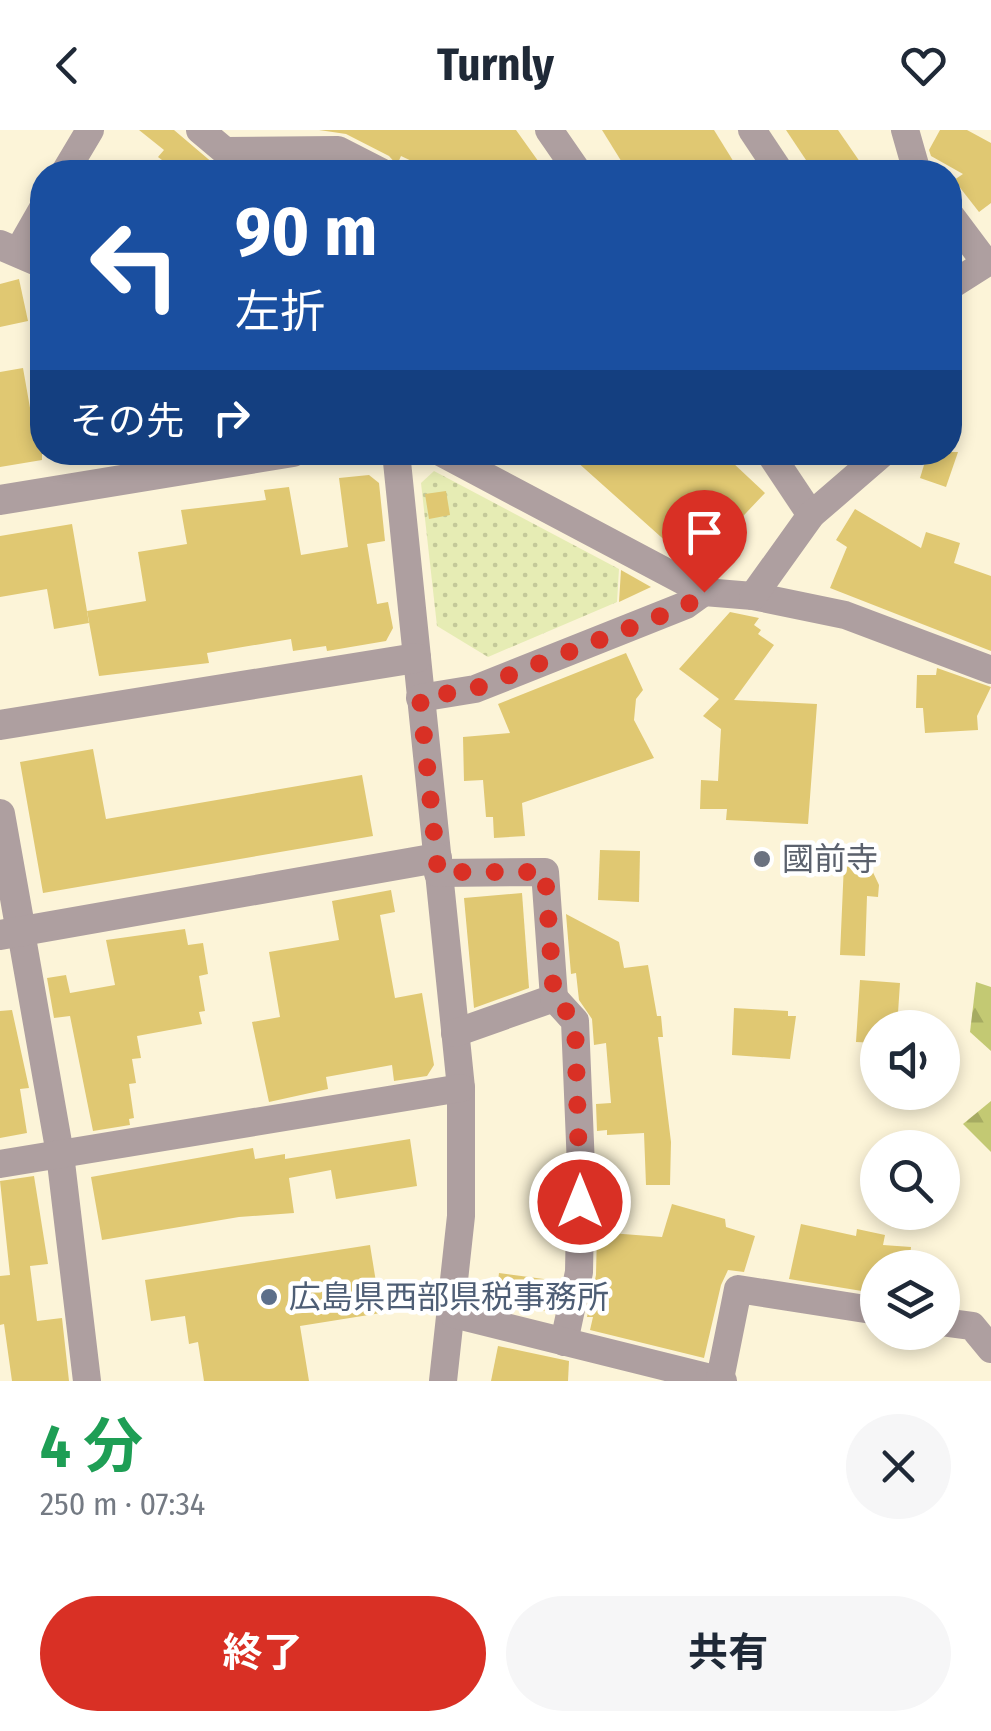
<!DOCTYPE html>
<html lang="ja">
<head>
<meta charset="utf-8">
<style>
  :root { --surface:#fff; --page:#f6f6f7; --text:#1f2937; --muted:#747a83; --accent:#d93025 }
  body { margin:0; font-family:"Fira Sans Condensed","Noto Sans JP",sans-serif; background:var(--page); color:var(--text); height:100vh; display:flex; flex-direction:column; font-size:38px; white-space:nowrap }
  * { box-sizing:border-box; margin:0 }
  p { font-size:32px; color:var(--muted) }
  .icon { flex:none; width:55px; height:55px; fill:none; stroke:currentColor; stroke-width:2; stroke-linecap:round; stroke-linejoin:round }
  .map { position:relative; height:1251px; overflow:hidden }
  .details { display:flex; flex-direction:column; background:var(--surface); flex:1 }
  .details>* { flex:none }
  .guide { position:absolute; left:30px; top:30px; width:932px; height:305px; border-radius:40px; box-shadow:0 5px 15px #0003; background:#1a4fa0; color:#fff; overflow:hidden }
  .fabs { position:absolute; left:860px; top:880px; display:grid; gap:20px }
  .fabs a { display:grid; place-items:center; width:100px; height:100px; border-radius:50%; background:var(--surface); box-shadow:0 5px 15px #0003; font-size:50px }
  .pin { position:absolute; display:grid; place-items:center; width:85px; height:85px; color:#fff; margin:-102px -42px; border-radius:50% 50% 50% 0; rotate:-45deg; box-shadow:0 0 10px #0007 }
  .pin .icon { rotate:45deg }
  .me { position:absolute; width:110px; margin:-55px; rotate:0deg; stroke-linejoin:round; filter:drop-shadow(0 0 8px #0008) }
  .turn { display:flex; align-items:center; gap:35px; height:210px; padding:0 40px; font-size:45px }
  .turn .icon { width:130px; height:130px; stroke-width:2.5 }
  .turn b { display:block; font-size:70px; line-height:85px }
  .then { display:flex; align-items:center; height:95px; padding:0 40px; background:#0003; gap:20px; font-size:38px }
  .round { display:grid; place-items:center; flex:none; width:105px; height:105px; border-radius:52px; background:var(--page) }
  .summary { display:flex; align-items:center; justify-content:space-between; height:170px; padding:0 40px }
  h1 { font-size:60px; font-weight:700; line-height:75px; color:#1e9e55 }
  .action { display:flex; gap:20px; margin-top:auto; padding:20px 40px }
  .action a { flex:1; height:115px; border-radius:60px; background:var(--accent); color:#fff; font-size:40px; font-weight:700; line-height:115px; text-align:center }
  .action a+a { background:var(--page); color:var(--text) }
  header { display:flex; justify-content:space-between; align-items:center; height:130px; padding:0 40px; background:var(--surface); font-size:45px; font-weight:700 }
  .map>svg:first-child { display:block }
  .forest { fill:url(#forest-firs) }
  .park { fill:url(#park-dots) }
  .building { fill:#e0c872 }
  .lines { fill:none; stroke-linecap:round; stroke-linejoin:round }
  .minor { stroke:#ae9fa0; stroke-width:28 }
  .tertiary { stroke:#ae9fa0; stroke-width:30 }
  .route { stroke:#d93025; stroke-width:18; stroke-dasharray:0 32.4 }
  .worship-dot { fill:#6b7280; stroke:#fff; stroke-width:4 }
  .service-dot { fill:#5c6f8a; stroke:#fff; stroke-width:4 }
  .labels { text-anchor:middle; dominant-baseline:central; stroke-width:9; stroke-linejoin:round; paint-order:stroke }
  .worship-label { font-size:32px; fill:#5b616d; stroke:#fff; text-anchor:start }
  .service-label { font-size:32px; fill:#4e5e75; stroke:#fff; text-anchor:start }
</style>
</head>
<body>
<header><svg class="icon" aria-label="back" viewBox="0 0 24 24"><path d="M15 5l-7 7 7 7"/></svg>Turnly<svg class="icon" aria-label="heart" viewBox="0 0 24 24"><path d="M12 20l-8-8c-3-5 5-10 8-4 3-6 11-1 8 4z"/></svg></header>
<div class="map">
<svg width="991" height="1251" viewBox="0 0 991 1251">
  <defs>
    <pattern id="forest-firs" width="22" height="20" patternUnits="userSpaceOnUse" patternTransform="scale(2.5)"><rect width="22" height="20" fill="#c3c973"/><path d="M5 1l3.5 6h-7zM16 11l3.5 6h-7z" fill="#a6ab62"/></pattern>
    <pattern id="park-dots" width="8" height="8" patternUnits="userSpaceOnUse" patternTransform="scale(2.5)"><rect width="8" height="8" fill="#e6ecb4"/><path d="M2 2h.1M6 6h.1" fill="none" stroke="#c4c999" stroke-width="1.8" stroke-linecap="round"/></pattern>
  </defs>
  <rect width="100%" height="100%" fill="#fcf4d8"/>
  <g class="forest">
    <path d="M976,852L991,857V921L970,902Z"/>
    <path d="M991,971V1022L963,994Z"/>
  </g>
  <path class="park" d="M434,341L619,439L617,472L488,527L437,496L421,353Z"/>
  <g class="building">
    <path d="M139,0H174L214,34L230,42H178L158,27L164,20Z"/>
    <path d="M319,0H516L546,42H435L401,26L397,35L389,26L346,4Z"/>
    <path d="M602,0H714L740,42H628Z"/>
    <path d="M786,0H838L867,42H814Z"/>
    <path d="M940,0H967L991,13V73L979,82L954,50L963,44L931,26L929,20Z"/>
    <path d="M19,149L28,191L0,197V154Z"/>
    <path d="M23,238L33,295L42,294V330L0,337V242Z"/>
    <path d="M566,322H741L732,332L765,363L727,403L705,379L670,415Z"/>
    <path d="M928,322H958L946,357L920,348Z"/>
    <path d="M369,345L379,353L385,411L367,414L377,474L388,472L393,498L386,511L327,521L326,516L293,521L291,509L207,523L209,533L99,546L87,481L146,471L138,422L187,414L181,380L266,370L264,360L289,357L301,425L348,417L339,348Z"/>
    <path d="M446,361L450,385L429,389L425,364Z"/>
    <path d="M855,379L921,418L926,402L960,413L954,433L991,446V521L830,458L847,417L836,410Z"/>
    <path d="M72,394L89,493L54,499L47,459L0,467V406Z"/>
    <path d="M621,440L651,457L619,472Z"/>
    <path d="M730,482L759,488L754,495L761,500L758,504L774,515L734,570L817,574L808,694L726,690L727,679H700L701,650L718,651L721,599L703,586L719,569L679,539Z"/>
    <path d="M626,523L643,560L636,569L634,590L654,628L522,673L525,706L494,708L493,687H486L483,650L464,651L463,607L510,603L498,574Z"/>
    <path d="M937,538L991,557L977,586L978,600L925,603L923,578H916L917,545H936Z"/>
    <path d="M93,619L106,689L362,645L373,706L43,763L20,632Z"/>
    <path d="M600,720L640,721L639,772L598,770Z"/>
    <path d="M844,733L869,734L879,755L878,767L867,766L865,826L840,825Z"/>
    <path d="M391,760L395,782L380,785L395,868L422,863L434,935L427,946L394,951L392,935L326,947L328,959L269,972L252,892L280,887L269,822L339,810L332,771Z"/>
    <path d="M522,763L529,858L474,878L464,768Z"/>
    <path d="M566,784L619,812L624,838L648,835L657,886H661L663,907H658L671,1012L670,1055H646L644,1003L607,1005V1000L597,1001L596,974L611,973L606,913L594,915L592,889L579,870L576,843L571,844Z"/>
    <path d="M185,799L188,815L203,813L208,844L199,846L205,881L199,882L202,894L137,906L141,928L132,929L136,953L129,954L134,988L129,989L130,995L93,1001L70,886L54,888L47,848L66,845L70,863L115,855L106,810Z"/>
    <path d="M860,850L900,853L897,898H878V913L856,912Z"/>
    <path d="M734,878L788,881V886H796L790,929L732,925Z"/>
    <path d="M12,880L29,958L20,959L27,1003L0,1008V881Z"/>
    <path d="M410,1009L417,1056L336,1069L331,1040L289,1048L294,1083L239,1087L102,1110L91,1047L253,1018L255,1029L285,1024V1029Z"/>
    <path d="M34,1046L48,1134L30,1136L37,1191L62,1188L69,1251H12L4,1194L0,1195V1146L10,1145L0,1051Z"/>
    <path d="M672,1074L725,1089L726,1097L755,1106L744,1142L728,1140L721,1155L704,1228L590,1200L593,1187H587L596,1145L597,1102L662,1107Z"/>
    <path d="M801,1094L856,1106L857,1099L885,1105L883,1115L911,1117L909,1138H878L874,1163L789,1149Z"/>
    <path d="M370,1115L381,1183L300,1196L309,1251H204L198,1212L189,1214L185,1186L151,1191L145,1150Z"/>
    <path d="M499,1143L559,1151L553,1182L495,1174Z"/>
    <path d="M498,1216L569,1231L568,1251H491Z"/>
  </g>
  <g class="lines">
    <g class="minor">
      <path d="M200,0L225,21L338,20L381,42"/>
      <path d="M549,0L578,42"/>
      <path d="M752,0L780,42"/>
      <path d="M905,0L917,42"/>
      <path d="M65,42L90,0"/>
      <path d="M950,85L986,133L950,156"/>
      <path d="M18,122L42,80"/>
      <path d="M396,322L461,958V1086L443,1251"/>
      <path d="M440,322L704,462L753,466L845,485L991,540"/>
      <path d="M769,322L811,385"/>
      <path d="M753,466L811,385L884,322"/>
      <path d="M420,568L475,559L686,475L704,462"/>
      <path d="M438,743L545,742L554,868L455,903"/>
      <path d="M21,802L60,1024L87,1251"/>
      <path d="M554,868L575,891L581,1037L579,1142L564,1212"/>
      <path d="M0,1034L461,958"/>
      <path d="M453,1184L723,1251"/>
      <path d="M942,1192L972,1196L991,1219"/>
      <path d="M720,1249L738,1159L878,1181"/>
    </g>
    <g class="tertiary">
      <path d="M0,115L42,133"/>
      <path d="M0,370L293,322"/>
      <path d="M0,595L416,528"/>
      <path d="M0,684L21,802"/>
      <path d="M0,805L437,728"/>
    </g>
  </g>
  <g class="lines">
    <path class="route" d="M580,1072L575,891L554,868L545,742H438L420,568L474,559L686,476L704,462"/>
  </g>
  <circle class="worship-dot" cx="762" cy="729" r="10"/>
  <circle class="service-dot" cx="269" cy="1167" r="10"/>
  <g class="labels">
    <g class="worship-label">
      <text x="782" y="729">國前寺</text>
    </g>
    <g class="service-label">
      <text x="289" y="1167">広島県西部県税事務所</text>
    </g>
  </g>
</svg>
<div class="fabs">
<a><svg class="icon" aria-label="sound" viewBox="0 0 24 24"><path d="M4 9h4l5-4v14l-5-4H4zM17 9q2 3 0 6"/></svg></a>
<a><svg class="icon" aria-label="search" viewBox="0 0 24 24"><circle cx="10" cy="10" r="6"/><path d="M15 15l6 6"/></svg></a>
<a><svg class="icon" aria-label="layers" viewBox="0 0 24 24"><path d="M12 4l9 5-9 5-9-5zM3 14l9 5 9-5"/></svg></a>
</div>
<div class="pin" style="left:704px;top:462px;background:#d93025"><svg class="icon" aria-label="arrive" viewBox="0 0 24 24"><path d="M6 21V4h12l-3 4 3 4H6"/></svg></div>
<svg class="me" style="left:580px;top:1072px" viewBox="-20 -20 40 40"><circle r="17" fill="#d93025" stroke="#fff" stroke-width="3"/><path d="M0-11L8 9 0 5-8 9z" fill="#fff"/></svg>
<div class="guide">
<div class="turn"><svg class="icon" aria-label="left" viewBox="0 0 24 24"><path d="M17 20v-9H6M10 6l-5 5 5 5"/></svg><div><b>90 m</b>左折</div></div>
<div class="then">その先<svg class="icon" aria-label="right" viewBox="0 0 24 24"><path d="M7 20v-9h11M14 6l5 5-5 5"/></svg></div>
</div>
</div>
<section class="details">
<div class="summary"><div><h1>4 分</h1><p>250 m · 07:34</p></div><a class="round"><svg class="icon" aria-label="close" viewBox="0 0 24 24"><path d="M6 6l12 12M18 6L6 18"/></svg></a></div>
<div class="action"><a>終了</a><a>共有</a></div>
</section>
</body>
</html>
